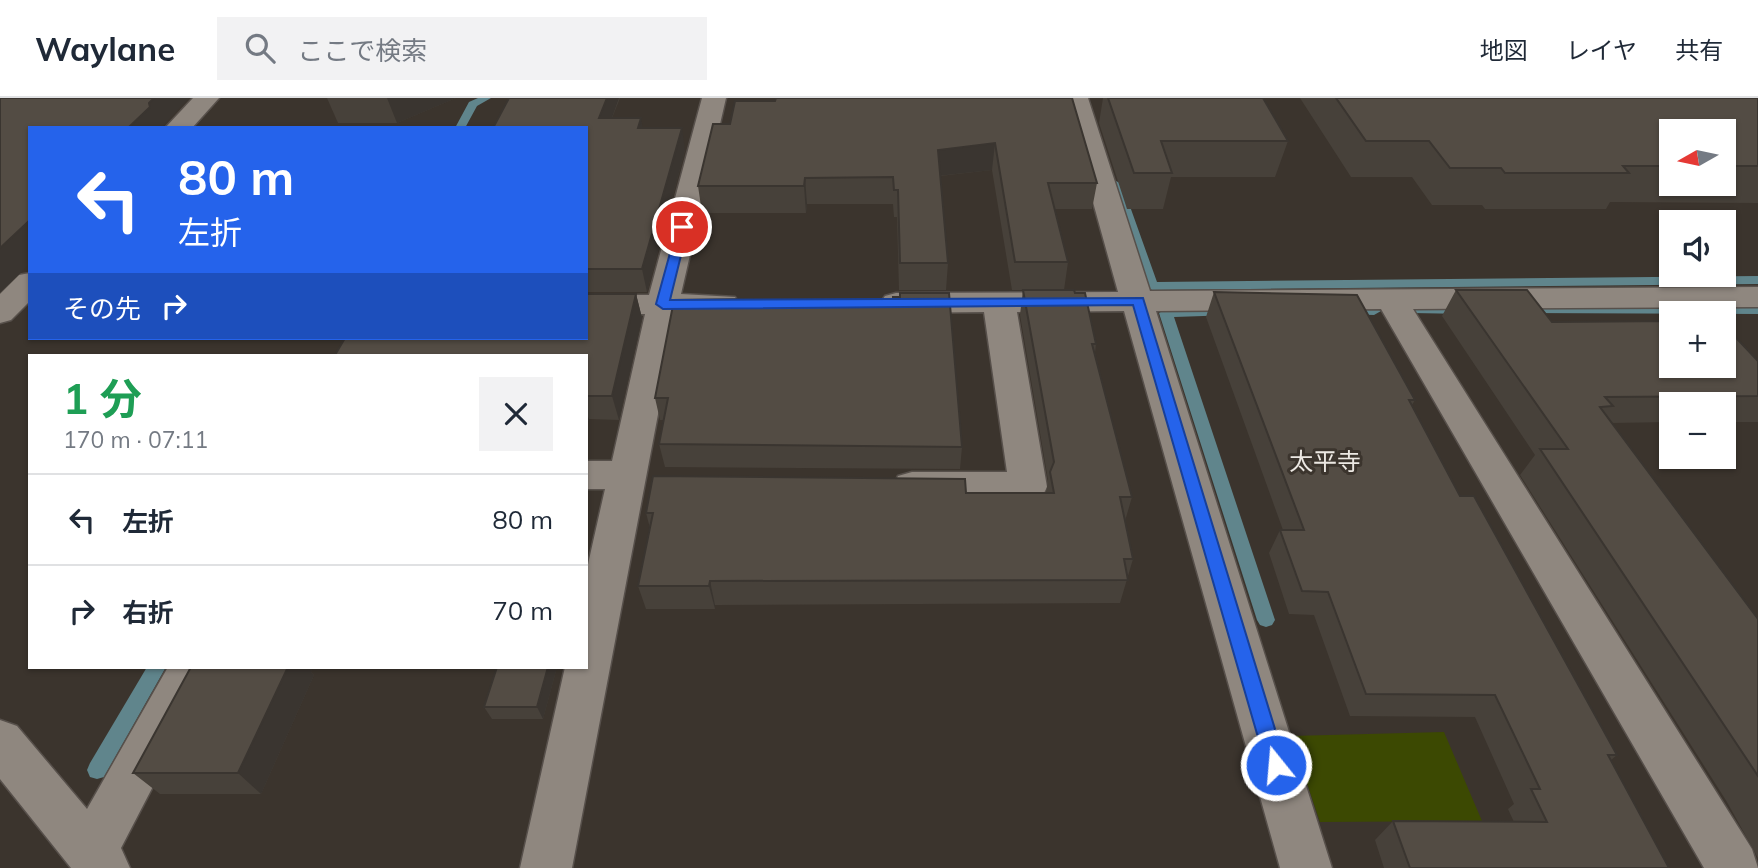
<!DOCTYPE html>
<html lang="ja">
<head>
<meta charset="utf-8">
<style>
  :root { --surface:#fff; --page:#f2f2f3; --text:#1f2937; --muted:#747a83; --line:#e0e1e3 }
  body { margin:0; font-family:Mulish,"Noto Sans JP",sans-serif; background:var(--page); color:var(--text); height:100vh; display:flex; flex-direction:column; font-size:26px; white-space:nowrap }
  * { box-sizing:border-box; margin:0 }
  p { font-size:23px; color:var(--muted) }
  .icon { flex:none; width:38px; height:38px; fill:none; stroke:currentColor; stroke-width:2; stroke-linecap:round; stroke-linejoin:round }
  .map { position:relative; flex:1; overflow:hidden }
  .details { position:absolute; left:28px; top:256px; width:560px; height:315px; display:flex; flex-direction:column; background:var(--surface); border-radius:0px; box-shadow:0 2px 5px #0004 }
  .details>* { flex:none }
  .guide { position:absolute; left:28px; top:28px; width:560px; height:214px; border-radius:0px; box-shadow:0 2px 5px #0004; background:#2563eb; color:#fff; overflow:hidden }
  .needle { width:46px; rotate:261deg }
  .buttons { position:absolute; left:1659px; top:21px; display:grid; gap:14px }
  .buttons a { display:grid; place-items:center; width:77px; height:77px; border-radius:0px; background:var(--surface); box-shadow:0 2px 5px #0004; font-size:35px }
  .pin { position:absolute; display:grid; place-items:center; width:60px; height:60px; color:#fff; margin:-30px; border:4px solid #fff; border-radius:50%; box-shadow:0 2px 7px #0007 }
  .me { position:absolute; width:77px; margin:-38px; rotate:343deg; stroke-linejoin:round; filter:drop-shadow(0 0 5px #0008) }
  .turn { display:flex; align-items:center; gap:24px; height:147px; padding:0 35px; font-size:32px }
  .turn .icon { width:91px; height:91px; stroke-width:2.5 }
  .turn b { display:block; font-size:49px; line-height:60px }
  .then { display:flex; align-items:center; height:66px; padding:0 35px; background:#0003; gap:14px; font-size:26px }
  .round { display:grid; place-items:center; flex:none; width:74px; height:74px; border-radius:0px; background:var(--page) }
  .overview { display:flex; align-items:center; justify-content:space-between; height:119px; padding:0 35px }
  h1 { font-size:42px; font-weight:700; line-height:52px; color:#1e9e55 }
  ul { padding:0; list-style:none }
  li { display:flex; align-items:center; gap:21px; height:91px; padding:0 35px; border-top:2px solid var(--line) }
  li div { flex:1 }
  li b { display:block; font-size:26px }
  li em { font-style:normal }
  header { display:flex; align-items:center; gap:42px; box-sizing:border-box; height:98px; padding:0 35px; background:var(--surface); border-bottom:2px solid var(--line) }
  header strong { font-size:33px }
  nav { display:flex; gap:38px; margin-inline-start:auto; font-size:24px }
  .search { width:490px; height:63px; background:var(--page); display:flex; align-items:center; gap:18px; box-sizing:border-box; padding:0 24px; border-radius:0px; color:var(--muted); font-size:26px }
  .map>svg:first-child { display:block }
  .green { fill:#3c4902 }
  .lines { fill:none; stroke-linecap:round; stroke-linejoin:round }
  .stream { fill:#60858c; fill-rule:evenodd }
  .minor-casing { stroke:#57504b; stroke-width:3 }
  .minor { fill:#8f877f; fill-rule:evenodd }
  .wall { fill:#47413a; fill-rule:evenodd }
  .shaded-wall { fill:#3a3530 }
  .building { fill:#534c44; stroke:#3a3530; stroke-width:2 }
  .route { fill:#2563eb; stroke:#184099; stroke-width:2 }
  .labels { text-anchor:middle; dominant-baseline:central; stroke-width:6; stroke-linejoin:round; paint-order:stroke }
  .quarter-label { font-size:24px; fill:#ece8e3; stroke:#3b342d }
</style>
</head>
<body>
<header>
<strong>Waylane</strong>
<div class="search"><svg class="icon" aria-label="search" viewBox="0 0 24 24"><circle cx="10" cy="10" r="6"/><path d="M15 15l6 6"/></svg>ここで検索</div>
<nav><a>地図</a><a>レイヤ</a><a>共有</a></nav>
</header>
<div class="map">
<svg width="1758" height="770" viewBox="0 0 1758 770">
  <rect width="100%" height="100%" fill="#3b342d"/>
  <path class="green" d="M1444,634L1482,723L1320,724L1291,638Z"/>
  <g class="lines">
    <g class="stream">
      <path d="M478,0H491L477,8L465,30H455L469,4Z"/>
      <path d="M1116,83L1122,86L1157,184L1758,178V186L1152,192L1146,188L1110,86Z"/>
      <path d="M1417,208H1467L1474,212L1467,216L1412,215V209Z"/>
      <path d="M1524,208H1758V216L1519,215V209Z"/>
      <path d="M1345,209H1374L1381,213L1374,217L1340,216L1338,213Z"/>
      <path d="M1228,210L1233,211V217L1174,219L1275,522L1272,527L1266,529L1260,527L1257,522L1159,215L1166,211Z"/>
      <path d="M147,569H166L104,679L97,681L90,679L87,672L90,665Z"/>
    </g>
    <defs>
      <g id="minor">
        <path d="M193,0H219L192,30H165Z"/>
        <path d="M702,0H726L681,196L735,199L740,206L735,213L677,216L572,770H520L565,569H586V475L605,391H586V363H612L645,216L586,217V197H649Z"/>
        <path d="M1064,0H1088L1150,193L1758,189V209L1413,211L1752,751L1758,770H1704L1381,211L1156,213L1332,770H1280L1124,213L1017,214L1047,389L1042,399L1028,403L912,402L898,398L893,388L898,378L912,374H1007L984,214L896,215L885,212L880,205L885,198L896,195L1118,194Z"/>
        <path d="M30,175V203L11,222L0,225V196L19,177Z"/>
        <path d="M168,569H215L121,750L130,770H71L0,681V622L17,628L87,711Z"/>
      </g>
    </defs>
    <use href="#minor" class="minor-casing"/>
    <use href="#minor" class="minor"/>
  </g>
  <g class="wall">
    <path d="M327,0H456L397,25H338Z"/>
    <path d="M509,0H620L612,20L643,30L685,52L647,194H586V30Z"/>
    <path d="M1072,0L1097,85L1092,111H1055L1068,164L1064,192H1012L992,72L940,78L948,165L946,192H899L897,119H894L893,106H807L806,115H702L698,88L730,26Z"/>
    <path d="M1103,0H1263L1288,43L1275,79H1171L1163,111H1127L1099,25Z"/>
    <path d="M1300,0H1758V105L1610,104L1606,111H1485L1482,107H1432L1412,79H1351ZM1671,33H1724V86H1671Z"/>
    <path d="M1023,192L1096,246L1095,255L1132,399L1125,423L1133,461L1120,505L715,507V511H646L638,488L650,430L646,415L966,395H1046L1048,382L1020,217Z"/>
    <path d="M1456,192L1552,224L1758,263V324H1724V306H1671V324L1612,325L1758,521V760L1727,704L1520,377L1535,357L1442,218Z"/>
    <path d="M1214,194L1415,302L1412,307L1460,398L1617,657L1611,662L1669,770H1384L1375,742L1393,723L1514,724L1508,711L1514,706L1475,619L1350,618L1314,517L1289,516L1269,455L1280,432H1283L1206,219Z"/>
    <path d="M636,196L642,220L619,322L589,321L586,329V257Z"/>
    <path d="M751,201L752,206L962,349L960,371L665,369L659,346L664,322H660L655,300Z"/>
    <path d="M191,569H313L311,574L314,577L261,696H160L133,675Z"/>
    <path d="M557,569L543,621H492L484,609Z"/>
  </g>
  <g class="shaded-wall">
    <path d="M154,0H189L163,28L164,30H128Z"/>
    <path d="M387,0H456L397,25Z"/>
    <path d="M607,0H619L604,42L599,20Z"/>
    <path d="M641,20L645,42L638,30Z"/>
    <path d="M682,30L685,52L647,194L642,171Z"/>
    <path d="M995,45L992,72L937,78L938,52Z"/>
    <path d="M805,80L807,106L806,115L804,88Z"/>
    <path d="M30,122V166L0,195V150Z"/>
    <path d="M636,196L642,220L619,322L612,298Z"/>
    <path d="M586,314L589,321L586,329Z"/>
    <path d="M710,483L715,507V511L709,488Z"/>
    <path d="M288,569H313L311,574L314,577L261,696L238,675Z"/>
    <path d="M548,569H557L543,621L537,609Z"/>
  </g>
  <g class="building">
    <path d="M0,0H154L149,5L150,9L128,30H30V122L0,150Z"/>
    <path d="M509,0H607L599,20H641L638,30H682L642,171H586V30H493Z"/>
    <path d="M776,0H1072L1097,85H1048L1068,164H1015L995,45L938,52L948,165H900L898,92H894L893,79L805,80L804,88H698L713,26H730L735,3H775Z"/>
    <path d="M1108,0H1263L1288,43H1161L1172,75H1134Z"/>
    <path d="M1336,0H1758V68H1724V33H1671V68H1623L1629,75H1505L1501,70H1450L1429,43H1366Z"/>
    <path d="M1023,192H1074L1075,195H1085L1096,246H1092L1132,399H1120L1133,461H1124L1128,482L710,483L709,488H638L653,415H646L653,378L965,381L966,395H1054L1050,374L1054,364Z"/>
    <path d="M1456,192H1527L1552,224L1671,223V268H1724V227L1758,263V298L1605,299L1613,308L1600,309L1758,521V678L1540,351H1568Z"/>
    <path d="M1214,194L1357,197L1415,302H1409L1460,398H1474L1617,657H1608L1669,770H1410L1393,723L1547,724L1531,691H1540L1495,597L1366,596L1328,494L1302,493L1280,432H1304Z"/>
    <path d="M900,195H949L962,349L659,346L668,300H655L674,202L751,201V206L893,205V199H900Z"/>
    <path d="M586,196H636L612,298H586V257H335L345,240H586Z"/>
    <path d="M191,569H288L238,675H133Z"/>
    <path d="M497,569H548L537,609H484Z"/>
  </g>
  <path class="route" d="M678,126L688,129L670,202L1143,200L1286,667L1283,674L1276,676L1269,674L1266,667L1133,207L663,211L656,206Z"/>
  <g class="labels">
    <g class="quarter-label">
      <text x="1325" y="363">太平寺</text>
    </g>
  </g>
</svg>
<div class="buttons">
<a><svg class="needle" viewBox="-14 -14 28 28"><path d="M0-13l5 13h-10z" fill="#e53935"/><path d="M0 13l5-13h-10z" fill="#747a83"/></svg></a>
<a><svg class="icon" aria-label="sound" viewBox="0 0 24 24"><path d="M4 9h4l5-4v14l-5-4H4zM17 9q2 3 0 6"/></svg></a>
<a>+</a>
<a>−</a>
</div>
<div class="pin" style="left:682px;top:129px;background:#d93025"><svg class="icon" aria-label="arrive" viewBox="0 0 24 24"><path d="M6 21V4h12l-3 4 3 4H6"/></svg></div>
<svg class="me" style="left:1276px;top:667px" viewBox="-20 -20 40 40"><circle r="17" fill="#2563eb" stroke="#fff" stroke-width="3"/><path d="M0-11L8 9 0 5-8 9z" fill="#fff"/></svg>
<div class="guide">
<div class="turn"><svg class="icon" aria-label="left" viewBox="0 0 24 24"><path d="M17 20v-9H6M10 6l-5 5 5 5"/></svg><div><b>80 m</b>左折</div></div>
<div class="then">その先<svg class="icon" aria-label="right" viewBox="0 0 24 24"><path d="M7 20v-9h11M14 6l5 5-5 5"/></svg></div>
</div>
<section class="details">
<div class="overview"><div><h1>1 分</h1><p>170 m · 07:11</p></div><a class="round"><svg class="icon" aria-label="close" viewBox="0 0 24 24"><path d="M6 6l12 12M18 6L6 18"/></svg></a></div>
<ul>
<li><svg class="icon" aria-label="left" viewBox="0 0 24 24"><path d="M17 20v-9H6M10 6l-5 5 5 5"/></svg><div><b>左折</b></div><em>80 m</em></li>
<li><svg class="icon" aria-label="right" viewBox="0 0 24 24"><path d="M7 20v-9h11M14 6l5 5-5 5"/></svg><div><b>右折</b></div><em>70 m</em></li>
</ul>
</section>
</div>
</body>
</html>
